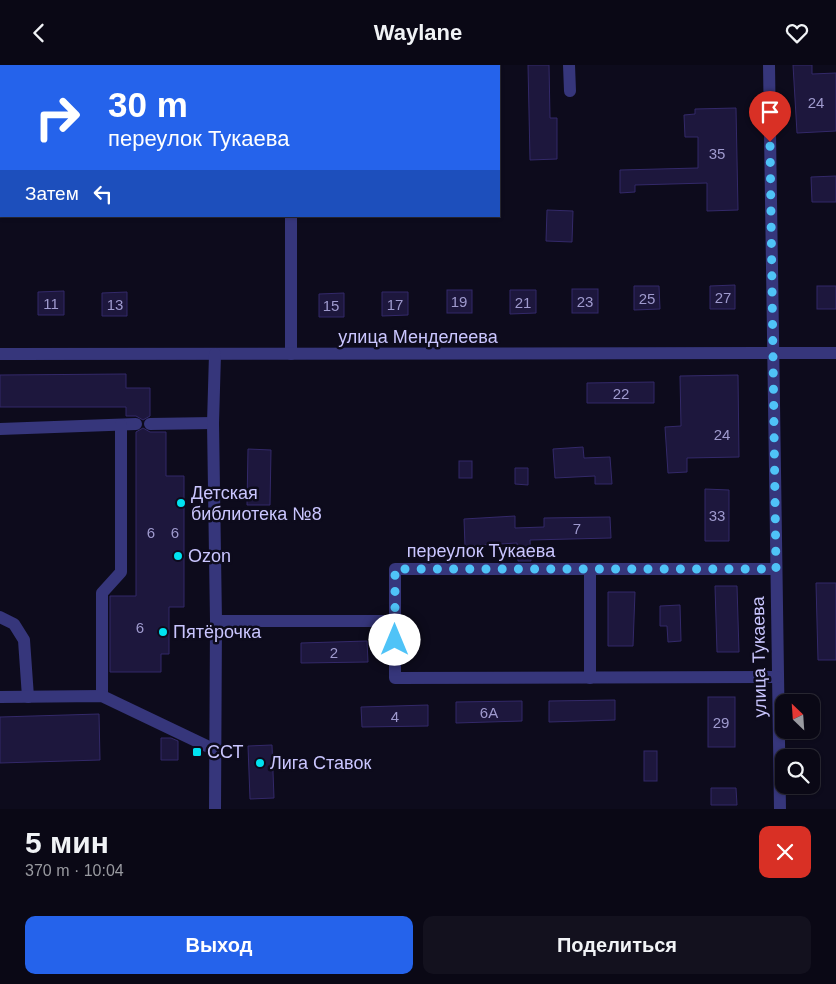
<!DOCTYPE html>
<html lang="ru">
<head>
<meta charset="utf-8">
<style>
  :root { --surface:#0a0815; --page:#13111e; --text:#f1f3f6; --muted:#999aa0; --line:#2a2934; --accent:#2563eb }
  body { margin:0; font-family:Arial,sans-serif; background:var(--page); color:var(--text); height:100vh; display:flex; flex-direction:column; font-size:19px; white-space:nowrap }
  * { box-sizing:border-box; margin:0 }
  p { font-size:16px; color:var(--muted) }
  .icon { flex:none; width:28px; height:28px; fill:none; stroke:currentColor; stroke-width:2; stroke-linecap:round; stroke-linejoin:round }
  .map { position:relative; height:744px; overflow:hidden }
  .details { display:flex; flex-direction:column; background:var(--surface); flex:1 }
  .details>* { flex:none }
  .top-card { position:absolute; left:0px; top:0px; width:500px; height:152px; box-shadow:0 1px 4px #0004,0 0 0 1px var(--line); background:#2563eb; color:#fff; overflow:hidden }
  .needle { width:32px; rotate:335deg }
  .tools { position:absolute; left:775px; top:629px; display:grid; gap:10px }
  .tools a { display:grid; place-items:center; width:45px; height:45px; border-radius:10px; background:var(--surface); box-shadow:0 1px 4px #0004,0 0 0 1px var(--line); font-size:25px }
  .pin { position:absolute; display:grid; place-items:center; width:42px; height:42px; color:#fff; margin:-51px -21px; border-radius:50% 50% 50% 0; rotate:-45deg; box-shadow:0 0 5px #0007 }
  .pin .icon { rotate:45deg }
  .me { position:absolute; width:55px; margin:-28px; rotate:0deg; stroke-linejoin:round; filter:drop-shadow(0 0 4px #0008) }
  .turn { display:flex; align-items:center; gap:18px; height:105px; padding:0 25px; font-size:22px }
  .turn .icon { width:65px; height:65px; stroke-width:2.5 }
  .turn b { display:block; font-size:35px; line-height:42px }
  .then { display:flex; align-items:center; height:48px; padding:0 25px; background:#0003; gap:10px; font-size:19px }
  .round { display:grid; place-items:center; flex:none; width:52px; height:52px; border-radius:10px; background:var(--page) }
  .head { display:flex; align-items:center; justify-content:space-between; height:85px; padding:0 25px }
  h1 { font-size:30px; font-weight:800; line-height:38px }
  .button { display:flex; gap:10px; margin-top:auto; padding:10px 25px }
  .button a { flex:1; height:58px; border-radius:10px; background:var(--accent); color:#fff; font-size:20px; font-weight:800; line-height:58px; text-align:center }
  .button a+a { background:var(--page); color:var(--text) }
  header { display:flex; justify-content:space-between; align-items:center; height:65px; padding:0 25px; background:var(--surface); font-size:22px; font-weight:800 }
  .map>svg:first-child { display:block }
  .building { fill:#1d173d; stroke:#332969 }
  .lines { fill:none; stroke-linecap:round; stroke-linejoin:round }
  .minor { stroke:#36367b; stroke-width:12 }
  .route { stroke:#4fc3f7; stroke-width:9; stroke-dasharray:0 16.2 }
  .poi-dot { fill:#00e3f1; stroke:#0d0b1c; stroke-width:2 }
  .labels { text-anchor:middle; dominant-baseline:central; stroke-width:5; stroke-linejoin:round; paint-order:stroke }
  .number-label { font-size:15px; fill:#9f9ace }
  .street-label { font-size:18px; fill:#cac6ff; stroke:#0d0b1c }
  .poi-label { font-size:18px; fill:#cac6ff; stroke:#0d0b1c; text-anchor:start }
</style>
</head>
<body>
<header><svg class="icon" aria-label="back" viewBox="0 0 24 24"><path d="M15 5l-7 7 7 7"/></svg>Waylane<svg class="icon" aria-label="heart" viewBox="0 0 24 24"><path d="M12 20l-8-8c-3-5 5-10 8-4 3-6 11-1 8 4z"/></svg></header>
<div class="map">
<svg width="836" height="744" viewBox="0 0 836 744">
  <rect width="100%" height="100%" fill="#0d0b1c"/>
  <g class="building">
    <path d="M528,0H549L550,53H557V94L530,95Z"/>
    <path d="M793,0H812V9L836,8V66L797,68Z"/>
    <path d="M736,43L738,145L707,146V118L635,120V127L620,128V105L698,103V72H685L684,50L695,49V44Z"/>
    <path d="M836,111V137H812L811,112Z"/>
    <path d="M547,145L573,146L572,177L546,176Z"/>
    <path d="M735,220V244H710V221Z"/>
    <path d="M634,221H659L660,244L634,245Z"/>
    <rect x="817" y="221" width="19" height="23"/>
    <rect x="572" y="224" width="26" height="24"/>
    <rect x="447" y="225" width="25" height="23"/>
    <path d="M510,225H536V248L510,249Z"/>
    <path d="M64,226V250H38V227Z"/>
    <path d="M127,227V251H102V228Z"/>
    <path d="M382,227H408V250L382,251Z"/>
    <path d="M344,228V252H319V229Z"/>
    <path d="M126,309V323H150V351L143,355L136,351H126V342H0V310Z"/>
    <path d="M738,310L739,392L687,393V407L668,408L665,362L681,361L680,311Z"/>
    <path d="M654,317V338H587V318Z"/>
    <path d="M143,363L150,367H166V411H184V542H169V589H161V607H110V531H136V367Z"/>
    <path d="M583,382L584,393L610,392L612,419H595V411L555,413L553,384Z"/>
    <path d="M248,384L271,385L270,440H247Z"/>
    <rect x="459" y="396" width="13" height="17"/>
    <path d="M515,403H528V420L515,419Z"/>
    <path d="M705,424L729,425V476H705Z"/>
    <path d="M515,451V463L544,462V453L610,452L611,473L530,475L531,496H518L517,478L465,481L464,454Z"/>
    <path d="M816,518H836V595H818Z"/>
    <path d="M715,521H737L739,587H717Z"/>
    <path d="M608,527H635L633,581H608Z"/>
    <path d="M680,540L681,576L668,577L667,561H660V541Z"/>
    <path d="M367,576L368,597L301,598V578Z"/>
    <rect x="708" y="632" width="27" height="50"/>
    <path d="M615,635V655L549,657V636Z"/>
    <path d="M522,636V656L456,658V637Z"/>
    <path d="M428,640V661L362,662L361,642Z"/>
    <path d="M99,649L100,695L0,698V652Z"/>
    <path d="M161,673H171L178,676V695H161Z"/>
    <path d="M272,680L274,733L250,734L248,681Z"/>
    <rect x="644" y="686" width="13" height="30"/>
    <path d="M711,723H736L737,740H711Z"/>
  </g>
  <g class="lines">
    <g class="minor">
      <path d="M491,0L492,1"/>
      <path d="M569,0L570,26"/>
      <path d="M769,0L780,744"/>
      <path d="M291,151V289"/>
      <path d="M0,289L836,288"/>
      <path d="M150,359L213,358"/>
      <path d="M0,364L136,359"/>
      <path d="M776,504H395V613L777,612"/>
      <path d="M0,552L14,559L24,575L28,632"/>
      <path d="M216,556H395"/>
      <path d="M590,613V504"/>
      <path d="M102,631V528L121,507V360"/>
      <path d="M0,632L102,631L213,684"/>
      <path d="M215,744L216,556L213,358L215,289"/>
    </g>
  </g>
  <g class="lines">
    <path class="route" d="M395,575V504H776L770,77"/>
  </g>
  <g class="poi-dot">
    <circle cx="181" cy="438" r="5"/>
    <circle cx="178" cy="491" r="5"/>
    <circle cx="163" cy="567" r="5"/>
    <rect x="192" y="682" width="10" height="10" rx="2.5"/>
    <circle cx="260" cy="698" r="5"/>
  </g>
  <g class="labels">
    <g class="number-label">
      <text x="816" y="37">24</text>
      <text x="717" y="88">35</text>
      <text x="723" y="232">27</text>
      <text x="647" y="233">25</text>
      <text x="459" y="236">19</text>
      <text x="585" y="236">23</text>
      <text x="523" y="237">21</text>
      <text x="51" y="238">11</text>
      <text x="115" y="239">13</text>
      <text x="395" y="239">17</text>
      <text x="331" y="240">15</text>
      <text x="621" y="328">22</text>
      <text x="722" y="369">24</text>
      <text x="717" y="450">33</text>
      <text x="577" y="463">7</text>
      <text x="151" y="467">6</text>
      <text x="175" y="467">6</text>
      <text x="140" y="562">6</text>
      <text x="334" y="587">2</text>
      <text x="489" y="647">6А</text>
      <text x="395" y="651">4</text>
      <text x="721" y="657">29</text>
    </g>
    <g class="street-label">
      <text x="418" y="272">улица Менделеева</text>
      <text x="481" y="486">переулок Тукаева</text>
      <text transform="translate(759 592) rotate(-91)">улица Тукаева</text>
    </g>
    <g class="poi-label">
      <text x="191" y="428">Детская<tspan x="191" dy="21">библиотека №8</tspan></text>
      <text x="188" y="491">Ozon</text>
      <text x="173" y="567">Пятёрочка</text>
      <text x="207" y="687">ССТ</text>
      <text x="270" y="698">Лига Ставок</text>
    </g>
  </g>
</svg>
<div class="tools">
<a><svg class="needle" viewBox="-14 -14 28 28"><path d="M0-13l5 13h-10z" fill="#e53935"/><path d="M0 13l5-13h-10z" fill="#999aa0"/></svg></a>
<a><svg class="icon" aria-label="search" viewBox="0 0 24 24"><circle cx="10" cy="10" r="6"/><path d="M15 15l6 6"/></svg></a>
</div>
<div class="pin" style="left:770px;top:77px;background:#d93025"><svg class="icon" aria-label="arrive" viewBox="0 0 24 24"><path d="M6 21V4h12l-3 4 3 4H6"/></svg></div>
<svg class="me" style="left:395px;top:575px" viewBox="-20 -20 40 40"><circle r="19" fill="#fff"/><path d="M0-13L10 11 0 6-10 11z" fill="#4fc3f7"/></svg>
<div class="top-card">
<div class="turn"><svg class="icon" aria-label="right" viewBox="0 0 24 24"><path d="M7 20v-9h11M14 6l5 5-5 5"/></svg><div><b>30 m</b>переулок Тукаева</div></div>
<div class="then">Затем<svg class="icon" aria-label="left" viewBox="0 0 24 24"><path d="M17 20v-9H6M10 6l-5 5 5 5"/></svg></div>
</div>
</div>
<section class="details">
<div class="head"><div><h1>5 мин</h1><p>370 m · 10:04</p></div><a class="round" style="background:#d93025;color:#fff"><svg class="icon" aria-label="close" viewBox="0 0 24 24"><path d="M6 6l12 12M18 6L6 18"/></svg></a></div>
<div class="button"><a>Выход</a><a>Поделиться</a></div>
</section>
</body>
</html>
